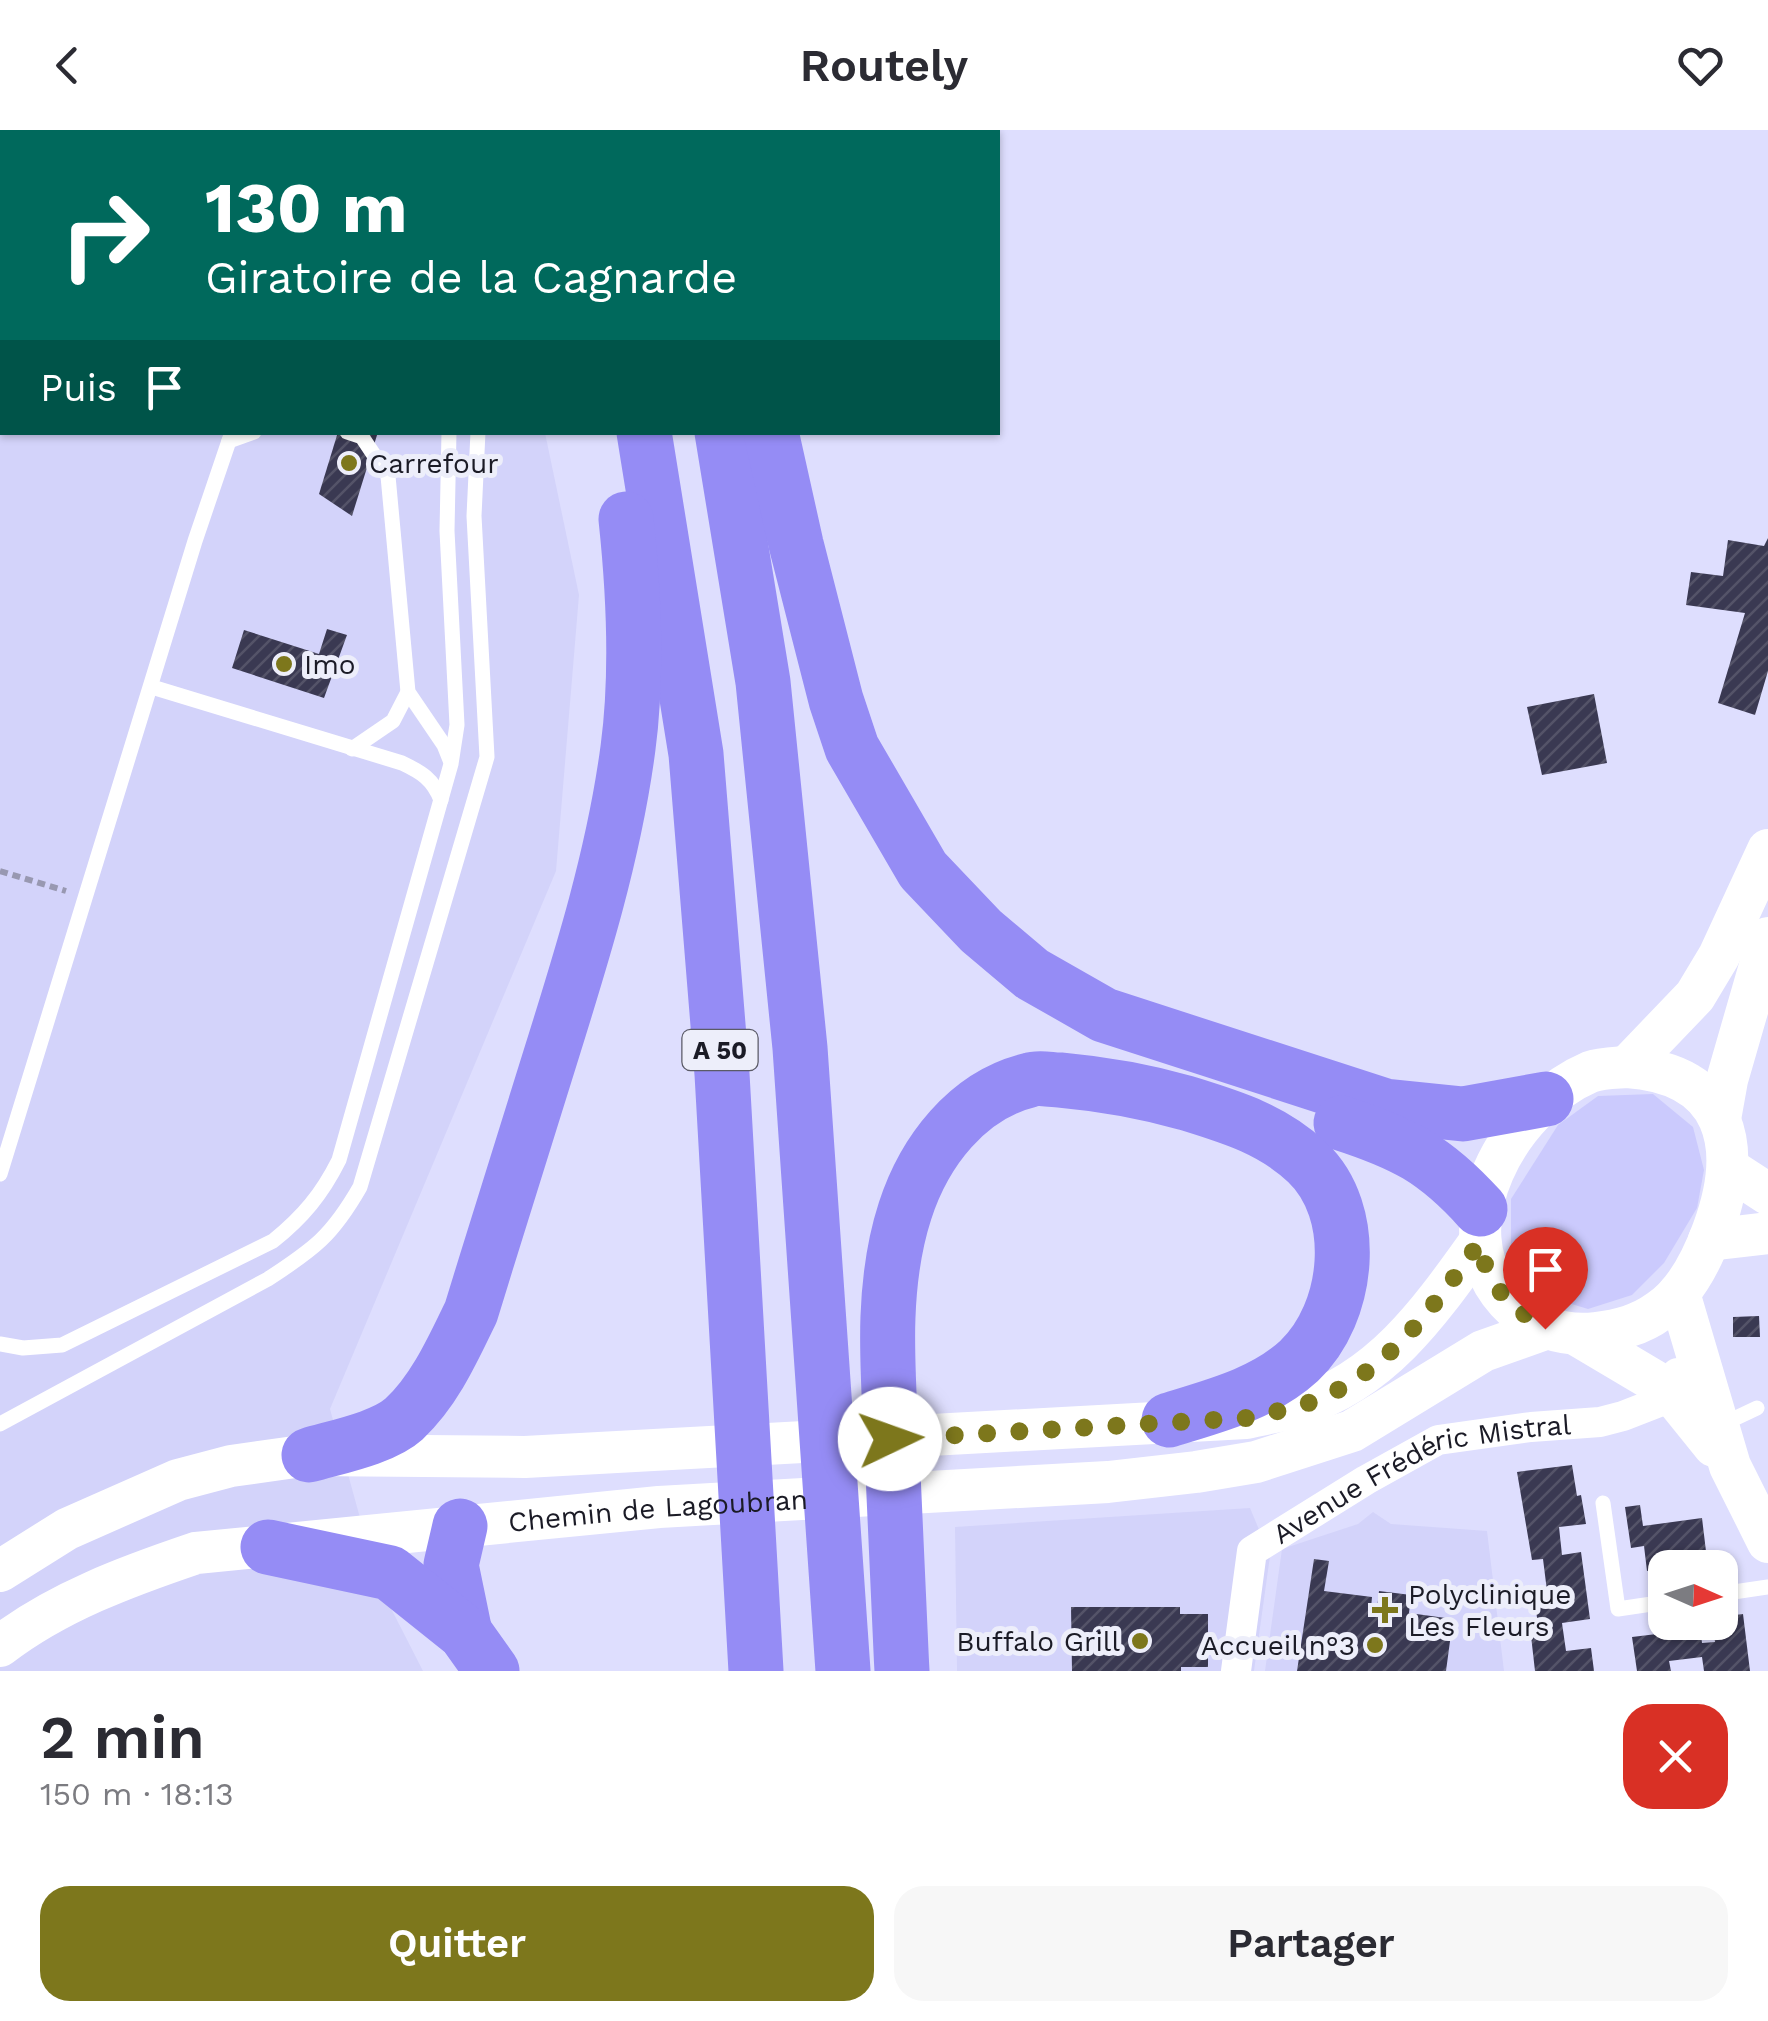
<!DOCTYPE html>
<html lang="fr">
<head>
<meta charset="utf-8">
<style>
  :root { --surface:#fff; --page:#f7f7f7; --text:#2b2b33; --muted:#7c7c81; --accent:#7d771c }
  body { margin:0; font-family:"Work Sans",sans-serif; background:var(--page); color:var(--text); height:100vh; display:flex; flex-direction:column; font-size:38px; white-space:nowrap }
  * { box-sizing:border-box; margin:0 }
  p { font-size:32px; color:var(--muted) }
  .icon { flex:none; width:55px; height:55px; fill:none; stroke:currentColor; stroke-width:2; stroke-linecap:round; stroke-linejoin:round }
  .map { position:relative; height:1541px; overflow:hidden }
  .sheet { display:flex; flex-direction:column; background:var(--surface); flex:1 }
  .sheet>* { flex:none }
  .guide { position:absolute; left:0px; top:0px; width:1000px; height:305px; box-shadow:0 2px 8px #0004; background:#00695c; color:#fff; overflow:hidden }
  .needle { width:65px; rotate:93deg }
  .tools { position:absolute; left:1648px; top:1420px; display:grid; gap:20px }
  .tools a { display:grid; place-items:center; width:90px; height:90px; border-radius:20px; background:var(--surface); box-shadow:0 2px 8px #0004; font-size:50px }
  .pin { position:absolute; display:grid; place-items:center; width:85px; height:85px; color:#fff; margin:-102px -42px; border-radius:50% 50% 50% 0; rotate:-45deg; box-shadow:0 0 10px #0007 }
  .pin .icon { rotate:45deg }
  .me { position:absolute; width:110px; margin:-55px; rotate:87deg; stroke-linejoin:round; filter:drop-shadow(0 0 8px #0008) }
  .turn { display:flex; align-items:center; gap:35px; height:210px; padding:0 40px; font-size:45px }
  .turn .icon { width:130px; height:130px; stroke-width:2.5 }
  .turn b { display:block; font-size:70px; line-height:85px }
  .then { display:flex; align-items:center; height:95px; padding:0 40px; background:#0003; gap:20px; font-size:38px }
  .round { display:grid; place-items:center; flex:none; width:105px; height:105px; border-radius:30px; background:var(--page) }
  .overview { display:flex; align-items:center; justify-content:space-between; height:170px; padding:0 40px }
  h1 { font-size:60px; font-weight:600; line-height:75px }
  .action { display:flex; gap:20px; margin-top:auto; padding:20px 40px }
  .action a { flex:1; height:115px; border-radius:30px; background:var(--accent); color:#fff; font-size:40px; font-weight:600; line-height:115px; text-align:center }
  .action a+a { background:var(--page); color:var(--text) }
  header { display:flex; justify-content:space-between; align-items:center; height:130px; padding:0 40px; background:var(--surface); font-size:45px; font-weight:600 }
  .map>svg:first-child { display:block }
  .built { fill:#d3d3fa }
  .green { fill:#cbcafd }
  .building { fill:url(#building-hatch) }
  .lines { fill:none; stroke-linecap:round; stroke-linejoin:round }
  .path { stroke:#9898b1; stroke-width:6; stroke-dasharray:8 5; stroke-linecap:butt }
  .lane { stroke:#fff; stroke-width:15 }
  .street { stroke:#fff; stroke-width:30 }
  .secondary { stroke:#fff; stroke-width:42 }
  .highway { stroke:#958cf5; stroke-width:55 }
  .route { stroke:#7d771c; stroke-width:18; stroke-dasharray:0 32.4 }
  .poi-dot { fill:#7d771c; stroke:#edeefa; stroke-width:4 }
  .labels { text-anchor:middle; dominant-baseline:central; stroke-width:10; stroke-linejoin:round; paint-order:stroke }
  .shield { fill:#edeefa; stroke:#5a5a66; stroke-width:2.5 }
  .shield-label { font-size:25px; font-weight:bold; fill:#1b1b26 }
  .poi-label { font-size:28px; fill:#1b1b26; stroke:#edeefa; text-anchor:start }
  .street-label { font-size:28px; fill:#1b1b26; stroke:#edeefa }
</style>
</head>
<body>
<header><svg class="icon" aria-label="back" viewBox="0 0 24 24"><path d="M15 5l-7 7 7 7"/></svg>Routely<svg class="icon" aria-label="heart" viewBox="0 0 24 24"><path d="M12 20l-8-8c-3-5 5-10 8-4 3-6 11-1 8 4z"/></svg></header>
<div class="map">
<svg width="1768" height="1541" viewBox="0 0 1768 1541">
  <defs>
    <pattern id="building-hatch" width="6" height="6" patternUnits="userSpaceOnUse" patternTransform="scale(2.5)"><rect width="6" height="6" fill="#3a3952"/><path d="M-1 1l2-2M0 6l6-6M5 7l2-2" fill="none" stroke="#545368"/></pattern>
  </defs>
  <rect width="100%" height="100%" fill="#dedefe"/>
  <g class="built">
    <path d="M0,0L221,2H2V302L545,303L579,465L556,741L330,1279L378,1453L423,1541H0Z"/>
    <path d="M1250,1378L1270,1426L1254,1541H957L955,1397Z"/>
    <path d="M1373,1382L1391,1394L1487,1401L1504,1541H1265L1282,1419L1358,1394Z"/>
  </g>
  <g class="green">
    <path d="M215,0H368L370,2H221Z"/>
    <path d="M1653,964L1693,997L1704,1040L1697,1078L1664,1133L1632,1165L1588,1179L1539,1164L1511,1125V1069L1558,995L1598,966Z"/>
  </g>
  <g class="building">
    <path d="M338,302H378L352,386L319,364Z"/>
    <path d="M1768,408V541L1755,585L1718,573L1745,483L1686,475L1691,442L1723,446L1728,410L1764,416Z"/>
    <path d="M327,499L347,505L324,568L232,538L244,500L319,524Z"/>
    <path d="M1594,564L1607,633L1542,645L1527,577Z"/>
    <path d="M1759,1186L1760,1207H1733V1187Z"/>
    <path d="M1572,1335L1577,1366L1581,1365L1586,1394L1559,1397L1562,1425L1581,1422L1590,1489L1562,1493L1566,1521L1591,1518L1594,1541H1535L1530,1497L1538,1496L1534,1463L1547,1461L1543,1429L1532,1430L1517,1342Z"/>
    <path d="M1640,1375L1643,1396L1702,1388L1708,1438H1665L1647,1441L1644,1416L1631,1418L1625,1377Z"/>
    <path d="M1314,1429L1329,1431L1324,1461L1372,1467L1371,1478L1377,1479L1379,1461L1411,1465L1409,1483L1453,1489L1446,1541H1297Z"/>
    <path d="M1071,1477H1180V1484H1208V1537H1181V1541H1072Z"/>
    <path d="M1743,1484L1750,1541H1704L1702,1527L1669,1531L1671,1541H1637L1632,1507L1665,1503L1663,1492H1699L1702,1513L1715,1512L1712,1492H1720V1487Z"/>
  </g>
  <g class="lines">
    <path class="path" d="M0,741L66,761"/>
    <g class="lane">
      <path d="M173,0L179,2"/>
      <path d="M381,0L382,2"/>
      <path d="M38,2L39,0"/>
      <path d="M0,42L2,41"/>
      <path d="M347,302L362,307L388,346L408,562L444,615L450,630"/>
      <path d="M229,311L254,302"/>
      <path d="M152,557L402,633C421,642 433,649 441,670"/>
      <path d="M352,619L393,591L408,562"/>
      <path d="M0,1044L195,411L232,302"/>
      <path d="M0,1214L23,1218L62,1215L273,1111C303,1087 322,1064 339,1030L451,634L457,595L447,401L449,302"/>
      <path d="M0,1294L268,1149C314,1119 332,1106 360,1057L487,627L474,386L478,302"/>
      <path d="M1721,1295L1757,1278"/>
      <path d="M1603,1373L1618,1479L1665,1472"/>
      <path d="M1720,1464L1768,1457"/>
    </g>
    <path class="street" id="s1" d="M1236,1541L1252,1421L1366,1350L1438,1310L1531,1297L1600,1292L1623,1286L1659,1272L1677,1243"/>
    <g class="secondary">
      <path d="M1627,937C1728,944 1744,1016 1713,1100C1702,1130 1686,1163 1659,1181C1640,1195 1619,1200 1596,1203C1562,1207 1530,1196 1507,1171C1440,1097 1510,976 1590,942C1601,938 1615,938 1627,937Z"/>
      <path d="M1627,937L1695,866L1719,826L1768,720"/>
      <path d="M1720,989L1727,950L1768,808"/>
      <path d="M1728,1038L1768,1064"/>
      <path d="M1709,1110L1768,1103"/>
      <path d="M1679,1163L1730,1336L1768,1412"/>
      <path d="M1577,1205L1668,1259L1714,1316"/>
      <path d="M0,1441L67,1399L178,1350L231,1336L309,1325L525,1327L1246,1288C1263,1284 1282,1281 1299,1276C1382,1251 1431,1180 1479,1113"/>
      <path id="s2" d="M0,1516C57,1472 128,1446 196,1423L659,1377L1108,1352L1196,1342L1256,1332L1352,1301L1483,1221L1545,1199"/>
    </g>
    <g class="highway">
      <path d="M590,0L591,2"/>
      <path d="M666,0V2"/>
      <path d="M705,0L706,2"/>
      <path d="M644,302L696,624L722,944L756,1541"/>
      <path d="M722,302L763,552L800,918L843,1541"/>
      <path d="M771,302L796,414L836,570L852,618L923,740L981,801L1032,844L1104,885L1385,976L1463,984L1546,969"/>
      <path d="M1341,993C1403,1013 1435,1029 1480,1079"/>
      <path d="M309,1325C336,1317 383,1308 404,1289C435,1260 453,1219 471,1182C497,1097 524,1012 550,928C582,826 614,724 628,618C638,543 634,464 626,389"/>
      <path d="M460,1396L451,1435L465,1503"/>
      <path d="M268,1417L390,1443L465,1503L492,1541"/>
      <path d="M902,1541C898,1468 895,1395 892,1321C888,1242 880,1158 905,1081C924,1022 967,965 1030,950C1039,947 1051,950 1060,950C1104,954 1144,961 1186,973C1231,987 1272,999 1307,1032C1360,1082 1350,1183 1299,1231C1263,1264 1214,1276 1169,1290"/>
    </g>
  </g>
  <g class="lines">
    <path class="route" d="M890,1309L1246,1288C1263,1284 1281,1281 1299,1276C1382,1251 1431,1180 1479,1113C1489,1159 1508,1173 1545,1199"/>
  </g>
  <g class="poi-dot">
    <circle cx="349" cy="333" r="10"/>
    <circle cx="284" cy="534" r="10"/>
    <path d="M1380 1465h10v10h10v10h-10v10h-10v-10h-10v-10h10z"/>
    <circle cx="1140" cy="1511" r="10"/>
    <circle cx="1375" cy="1515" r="10"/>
  </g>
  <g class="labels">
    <rect class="shield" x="682.5" y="900" width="75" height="40" rx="8"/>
    <g class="shield-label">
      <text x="720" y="920">A 50</text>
    </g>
    <g class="poi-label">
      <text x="369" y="333">Carrefour</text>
      <text x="304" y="534">Imo</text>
      <text x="1408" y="1464">Polyclinique<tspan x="1408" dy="32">Les Fleurs</tspan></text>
      <text x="1120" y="1511" text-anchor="end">Buffalo Grill</text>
      <text x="1355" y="1515" text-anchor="end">Accueil n°3</text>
    </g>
    <g class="street-label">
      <text stroke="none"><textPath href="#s1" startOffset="310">Avenue Frédéric Mistral</textPath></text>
      <text stroke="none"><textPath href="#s2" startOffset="682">Chemin de Lagoubran</textPath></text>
    </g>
  </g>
</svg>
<div class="tools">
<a><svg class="needle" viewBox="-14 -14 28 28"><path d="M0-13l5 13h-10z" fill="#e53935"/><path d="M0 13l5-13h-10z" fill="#7c7c81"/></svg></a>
</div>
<div class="pin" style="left:1545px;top:1199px;background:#d93025"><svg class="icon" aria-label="arrive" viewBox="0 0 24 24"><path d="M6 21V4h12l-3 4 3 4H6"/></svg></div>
<svg class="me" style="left:890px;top:1309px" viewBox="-20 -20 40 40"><circle r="19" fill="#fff"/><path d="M0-13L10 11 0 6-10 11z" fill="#7d771c"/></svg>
<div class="guide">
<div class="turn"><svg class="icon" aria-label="right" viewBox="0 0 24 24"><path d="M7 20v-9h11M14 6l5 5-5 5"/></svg><div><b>130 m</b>Giratoire de la Cagnarde</div></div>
<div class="then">Puis<svg class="icon" aria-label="arrive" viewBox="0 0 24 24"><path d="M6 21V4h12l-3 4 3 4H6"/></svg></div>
</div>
</div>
<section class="sheet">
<div class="overview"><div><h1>2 min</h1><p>150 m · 18:13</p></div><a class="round" style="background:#d93025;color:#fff"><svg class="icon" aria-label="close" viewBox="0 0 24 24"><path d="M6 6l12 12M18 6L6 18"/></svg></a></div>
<div class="action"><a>Quitter</a><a>Partager</a></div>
</section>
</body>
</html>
